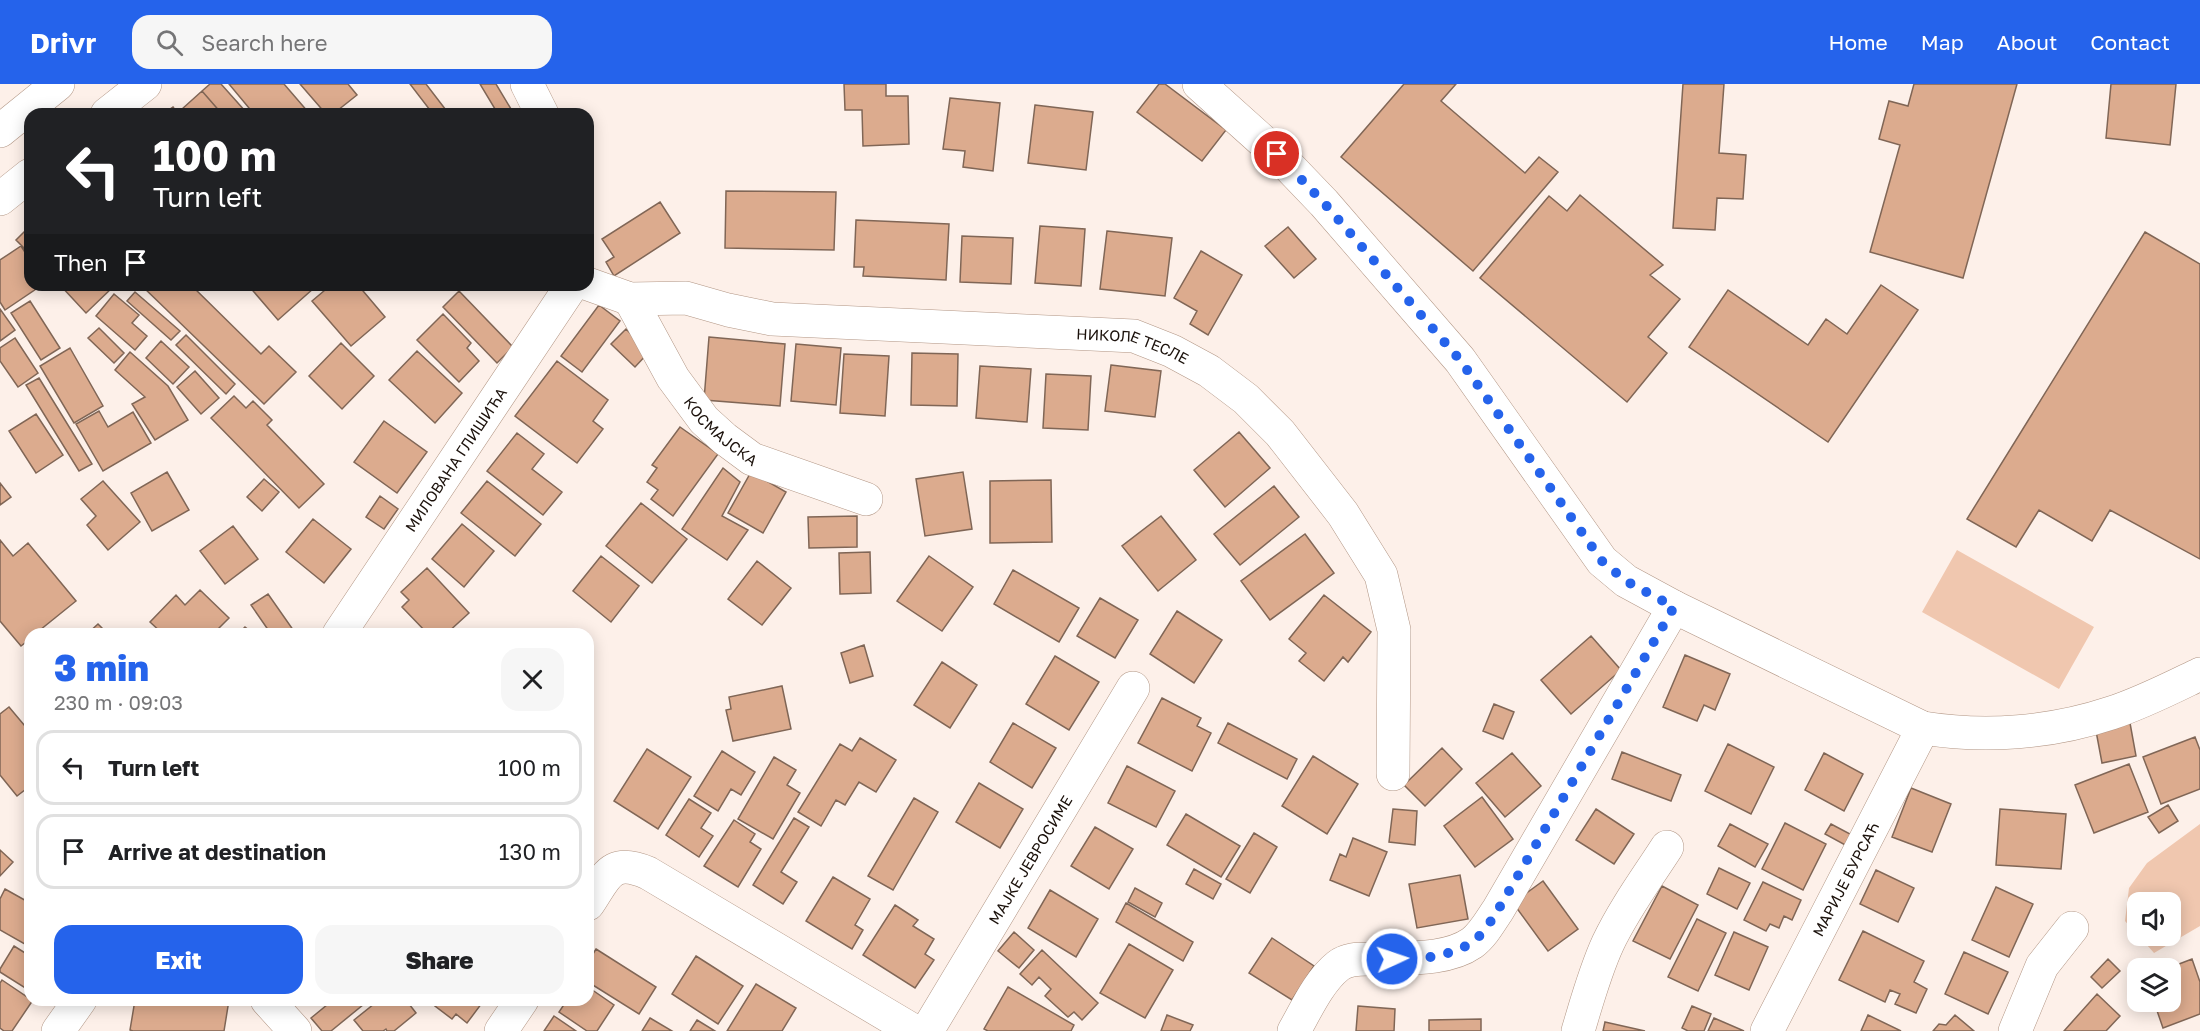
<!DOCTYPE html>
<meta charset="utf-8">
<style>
body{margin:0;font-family:"Golos Text",sans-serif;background:#f6f6f6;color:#202124;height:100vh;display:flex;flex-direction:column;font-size:22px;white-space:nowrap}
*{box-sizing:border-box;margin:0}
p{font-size:20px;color:#757577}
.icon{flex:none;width:33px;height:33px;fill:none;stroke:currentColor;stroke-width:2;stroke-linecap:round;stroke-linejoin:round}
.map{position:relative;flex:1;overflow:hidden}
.side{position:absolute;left:24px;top:544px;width:570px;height:378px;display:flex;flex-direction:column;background:#fff;border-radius:18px;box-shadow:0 3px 15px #0003}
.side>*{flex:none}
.banner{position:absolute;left:24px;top:24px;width:570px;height:183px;border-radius:18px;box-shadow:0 3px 15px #0003;background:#202124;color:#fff;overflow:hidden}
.buttons{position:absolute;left:2127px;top:808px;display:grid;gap:12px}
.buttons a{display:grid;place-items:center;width:54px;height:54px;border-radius:12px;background:#fff;box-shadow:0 3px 15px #0003;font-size:30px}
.pin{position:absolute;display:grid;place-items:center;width:51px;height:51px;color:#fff;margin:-26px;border:3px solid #fff;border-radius:50%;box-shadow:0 2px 6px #0007}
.me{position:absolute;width:66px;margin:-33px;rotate:87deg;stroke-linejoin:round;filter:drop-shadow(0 0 4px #0008)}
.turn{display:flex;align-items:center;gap:21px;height:126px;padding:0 30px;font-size:27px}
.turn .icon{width:78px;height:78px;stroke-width:2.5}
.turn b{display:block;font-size:42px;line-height:51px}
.then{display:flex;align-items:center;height:57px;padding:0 30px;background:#0003;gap:12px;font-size:22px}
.round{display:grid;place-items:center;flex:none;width:63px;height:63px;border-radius:18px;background:#f6f6f6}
.head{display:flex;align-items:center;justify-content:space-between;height:102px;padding:0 30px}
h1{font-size:36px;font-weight:800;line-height:45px;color:#2563eb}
.action{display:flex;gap:12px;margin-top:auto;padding:12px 30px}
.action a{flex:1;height:69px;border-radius:18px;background:#2563eb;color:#fff;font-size:24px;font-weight:800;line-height:69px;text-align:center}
.action a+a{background:#f6f6f6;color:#202124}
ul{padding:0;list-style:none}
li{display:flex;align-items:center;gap:18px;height:75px;margin:0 12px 9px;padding:0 18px;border:3px solid #e0e0e0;border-radius:18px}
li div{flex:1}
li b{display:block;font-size:22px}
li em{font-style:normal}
header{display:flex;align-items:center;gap:36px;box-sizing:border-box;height:84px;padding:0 30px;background:#2563eb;color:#fff}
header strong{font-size:28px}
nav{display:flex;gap:33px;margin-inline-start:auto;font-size:21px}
.search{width:420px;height:54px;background:#f6f6f6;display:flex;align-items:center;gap:15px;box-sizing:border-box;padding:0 21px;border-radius:18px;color:#757577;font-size:22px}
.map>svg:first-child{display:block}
.green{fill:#f0c7af}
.building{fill:#dcab8e;stroke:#806656;stroke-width:1.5}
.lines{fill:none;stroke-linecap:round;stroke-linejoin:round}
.minor-casing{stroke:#b29685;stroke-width:34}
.minor{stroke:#fff;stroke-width:33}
.route{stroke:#2563eb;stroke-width:10;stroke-dasharray:0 18}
.labels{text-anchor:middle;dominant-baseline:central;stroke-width:5;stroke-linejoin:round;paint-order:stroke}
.street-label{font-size:15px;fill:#1b110b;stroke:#fff}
</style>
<header>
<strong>Drivr</strong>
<div class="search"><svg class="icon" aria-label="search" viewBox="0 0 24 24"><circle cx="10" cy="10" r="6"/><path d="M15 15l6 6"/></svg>Search here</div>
<nav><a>Home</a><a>Map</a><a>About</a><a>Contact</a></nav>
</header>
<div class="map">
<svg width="2200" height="947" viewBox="0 0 2200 947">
<rect width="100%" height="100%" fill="#fdf0e9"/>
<!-- green -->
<path class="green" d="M1957 466 2094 543 2059 605 1922 528Z
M2200 740V842L2154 869 2139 852H2170V819H2138L2137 851 2125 837 2129 804 2147 779Z"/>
<!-- building -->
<path class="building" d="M210 0H221L246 28 244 30H222L202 7Z
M229 0H284L309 29 254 30Z
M300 0H348L357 11 333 30H326Z
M410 0H426L449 30H433Z
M480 0H496L514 30H498Z
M844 0H886V12H908L909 60 863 62 862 26H845Z
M1159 0H1165L1226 46 1202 77 1137 28Z
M1404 0H1456L1441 17 1525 89 1539 73 1558 88 1473 187 1341 73Z
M1683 0H1724L1719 69 1746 71 1743 115 1717 114 1715 146 1673 144Z
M1914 0H2017L1963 194 1870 168 1900 61 1879 55 1889 17 1908 22Z
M2111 0H2176L2170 61 2106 54Z
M202 7 222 30H186L182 25Z
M950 14 1000 19 993 87 963 83 965 67 943 65Z
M1035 21 1093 28 1086 86 1028 79Z
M173 23 178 30H163Z
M726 107 836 108 834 166 725 164Z
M1580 111 1663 181 1650 191 1680 215 1648 253 1667 269 1627 318 1480 194 1549 112 1567 127Z
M660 118 680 149 614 192 606 178 614 173 602 155Z
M856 136 949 140 946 196 863 192 864 183H854Z
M30 142V170L16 156Z
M1040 142 1085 145 1081 202 1035 199Z
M1288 143 1316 175 1294 194 1265 162Z
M1107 147 1172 154 1165 212 1100 205Z
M2145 148 2200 180V475L2110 426 2092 457 2039 426 2016 463 1967 435Z
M962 152 1013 154 1011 200 960 198Z
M21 162 30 176V201H42L5 226 0 218V176Z
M1201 167 1242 191 1208 251 1190 240 1197 227 1174 214Z
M60 201H115L86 229Z
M141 201H191L261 270 269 262 296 288 264 320Z
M248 201H311L314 204 278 236Z
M331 201H358L385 233 351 262 312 217Z
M1881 201 1918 226 1828 358 1689 263 1728 206 1808 261 1826 235 1847 250Z
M459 207 513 263 497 279 443 223Z
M135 208 180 247 171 256 127 217Z
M114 210 139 231 132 239 147 252 135 266 96 232Z
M30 217 60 264 41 276 11 229Z
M599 221 620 237 582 288 561 272Z
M0 225 15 246 0 257Z
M443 230 471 259 467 264 479 277 459 298 417 256Z
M99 244 124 269 114 279 88 254Z
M626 245 649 268 635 283 611 260Z
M186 251 235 300 226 310 176 261Z
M709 253 785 260 780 322 704 316Z
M15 254 38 289 18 303 0 277V264Z
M161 257 189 283 173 300 146 274Z
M341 259 374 292 342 325 309 292Z
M796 260 841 264 836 321 791 317Z
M70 264 103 322 74 339 40 282Z
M417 267 462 309 435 339 389 296Z
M130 268 168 302 188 336 155 356 132 320 145 313 115 286Z
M912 269 958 270 957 322 911 321Z
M844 270 889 272 885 332 840 329Z
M557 277 608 316 593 337 603 345 577 379 515 332Z
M1111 281 1161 287 1155 333 1105 327Z
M980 282 1031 285 1027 338 976 334Z
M195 287 219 314 201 330 177 303Z
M1046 290 1091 292 1088 346 1043 344Z
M39 294 92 380 79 387 26 301Z
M234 312 246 324 253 317 272 336 267 341 324 400 299 424 211 334Z
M99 327 108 343 133 328 151 359 103 387 76 340Z
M36 330 63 371 36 389 9 347Z
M384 337 427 368 397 409 354 378Z
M680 343 718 370 673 432 651 415 658 406 647 398 657 384 652 381Z
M1239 348 1270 384 1225 423 1194 386Z
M517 349 544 370 532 385 562 408 543 431 487 387Z
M723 384 740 398 722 432 748 446 727 476 682 445Z
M167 388 189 426 152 447 131 409Z
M751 388 786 408 763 449 728 429Z
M963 388 972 445 925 452 916 395Z
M264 395 279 408 262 427 247 413Z
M1051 396 1052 458 990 459V397Z
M103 397 140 438 108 466 87 441 96 432 81 415Z
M487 397 541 440 515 472 461 429Z
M0 399 11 413 0 421Z
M1274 402 1299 433 1240 481 1214 450Z
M380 412 398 425 384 445 366 433Z
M641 419 687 455 652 499 606 462Z
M857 432V463L809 464 808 433Z
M1161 432 1196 476 1158 507 1122 462Z
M313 435 351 465 324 499 286 468Z
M462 440 494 467 464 503 432 475Z
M233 442 258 475 225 500 200 467Z
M1305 450 1334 489 1270 536 1241 497Z
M0 456 13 472 28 459 76 517 35 550H30V555L21 562 0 537Z
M870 468 871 509 840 510 839 469Z
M601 472 639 502 611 538 573 507Z
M929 472 973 503 942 547 897 517Z
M757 477 791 504 762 541 728 515Z
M427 484 469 529 446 550H428L402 523 409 516 401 508Z
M1013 486 1079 524 1059 558 994 520Z
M200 506 229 534 213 550H163L150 538 176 511 185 521Z
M268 510 296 550H271L251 521Z
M1324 511 1371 548 1348 578 1343 573 1324 597 1299 577 1306 569 1289 555Z
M1100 514 1138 536 1115 574 1077 552Z
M1177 527 1222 556 1194 599 1150 570Z
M98 540 108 550H87Z
M245 543 254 550H238Z
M1591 552 1621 586 1571 630 1541 596Z
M864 561 873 592 850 599 841 569Z
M1685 571 1730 590 1715 626 1704 621 1697 637 1663 623Z
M1055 572 1099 598 1069 646 1026 620Z
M942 578 977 601 950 644 914 621Z
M782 602 791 645 733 657 726 626 731 625 729 613Z
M1162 614 1201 634 1197 642 1211 649 1192 687 1138 659Z
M1494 620 1514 628 1503 655 1483 647Z
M9 623 30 648V702L17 712 0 691V630Z
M1013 639 1056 664 1032 704 990 678Z
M1228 639 1297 675 1287 695 1218 659Z
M2130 639 2136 672 2102 679 2096 647Z
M2195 653 2200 666V705L2161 720 2143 673Z
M860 654 896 676 876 708 859 698 845 721 836 716 821 742 798 728 840 660 852 667Z
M1728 660 1774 683 1751 730 1705 707Z
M1442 664 1462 685 1425 722 1404 701Z
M647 665 691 693 658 745 614 717Z
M722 667 755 688 741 711 731 705 718 727 694 712Z
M1622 668 1681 691 1671 717 1612 695Z
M1512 669 1541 702 1505 733 1476 699Z
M1824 669 1863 690 1844 727 1805 706Z
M1313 672 1358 700 1327 750 1282 722Z
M774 673 796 686 787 701 800 709 773 755 738 735Z
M2129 680 2148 728 2094 749 2075 701Z
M1127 682 1175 707 1156 743 1108 719Z
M979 699 1023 725 1000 764 956 738Z
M1911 704 1951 720 1932 768 1892 753Z
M1482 713 1513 755 1475 783 1444 742Z
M914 714 938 728 893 806 868 792Z
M689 715 711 729 701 744 713 752 699 773 666 751Z
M2168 721 2178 737 2159 749 2148 733Z
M1393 725 1417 727 1415 761 1389 758Z
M1596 725 1634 750 1614 780 1576 756Z
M2000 725 2066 730 2061 785 1996 781Z
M1186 730 1240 762 1221 793 1167 761Z
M794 734 809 743 781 788 797 798 783 820 753 801Z
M734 736 755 750 750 758 761 765 738 803 704 782Z
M1785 739 1826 760 1803 806 1762 785Z
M1730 740 1768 760 1755 783 1718 762Z
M1831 740 1852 751 1847 762 1825 750Z
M1095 743 1133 765 1109 805 1071 782Z
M1254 749 1277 763 1250 809 1226 795Z
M1353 754 1387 768 1369 812 1330 796 1340 770 1346 773Z
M0 766 13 778 0 792Z
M1719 784 1750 799 1737 825 1707 810Z
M1194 785 1221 800 1213 815 1186 800Z
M1876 786 1914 804 1898 838 1860 820Z
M1460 791 1468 835 1417 844 1409 800Z
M833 793 870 815 855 841 863 846 852 865 806 837Z
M1543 797 1578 845 1548 867 1513 819Z
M1763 798 1801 816 1792 836 1784 832 1779 844 1770 840 1766 847 1744 836Z
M1662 802 1698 821 1670 875 1633 857Z
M1996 803 2033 820 2009 873 1972 856Z
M1135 804 1162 819 1155 833 1128 818Z
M5 805 30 819V863L0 846V815Z
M1050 806 1098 835 1076 873 1028 844Z
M1126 819 1193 858 1183 877 1116 838Z
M895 821 918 836 913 842 934 855 925 870 934 876 915 904 863 871Z
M1697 835 1726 849 1698 907 1668 893Z
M1863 847 1924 877 1914 898 1927 905 1916 929 1895 920 1900 910 1890 906 1885 918 1839 896Z
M1014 848 1034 866 1019 884 998 867Z
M1734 848 1768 863 1749 906 1715 891Z
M1272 854 1314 882 1292 916 1249 889Z
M1129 860 1173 886 1145 934 1100 909Z
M14 862 30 872V907L0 888V885Z
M596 865 656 903 639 930 588 898V878Z
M1042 866 1098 919 1082 936 1074 928 1068 933 1045 912 1051 905 1039 893 1032 901 1020 890Z
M1964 868 2008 888 1988 930 1945 910Z
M696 872 743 902 718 940 672 910Z
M2108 875 2120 887 2102 904 2091 893Z
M2192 875 2200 898V930L2163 944 2154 918H2170V885H2166Z
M2 896 30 915V916H33L12 947H4L0 944V899Z
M756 900 796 924 782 947H727Z
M588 903 614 921 597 947H587L559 928 567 916H588Z
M1008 903 1074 941 1071 947H988L984 945Z
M2097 910 2120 932 2106 947H2064Z
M135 916H229L224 947H133L130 946Z
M333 916H369L331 947H322L311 934Z
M379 916H406L416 929 394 947H387L386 945 383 947H363L354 936Z
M439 916H478L482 919 467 939 456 930 452 935 435 922Z
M1358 922 1395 925 1394 947H1356Z
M1692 922 1711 930 1704 947H1688L1682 944Z
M1167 931 1193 941 1190 947H1161Z
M1868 931 1901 947H1861Z
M1955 931 1974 947H1933L1939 940 1946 941Z
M554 932 576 947H544Z
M650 934 672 947H642Z
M1714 934 1744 947H1708Z
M1481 935V947H1429V936Z
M697 936 715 947H690Z
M1605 938 1645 947H1603Z"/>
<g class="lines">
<!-- minor casing -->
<g class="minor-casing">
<g id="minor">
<path d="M527 0 542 30"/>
<path d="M1199 0 1277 70 1324 119 1460 276 1602 477 1626 497 1674 523 1923 644C1985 654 2051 649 2111 629 2142 619 2171 604 2200 590"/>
<path d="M107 30 145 0"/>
<path d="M0 47 58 0"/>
<path d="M0 115 30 91"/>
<path id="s1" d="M588 200 630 215 686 214 728 226 772 235 1134 252 1172 267 1209 287 1246 315 1280 349 1343 430 1381 491 1394 546 1393 690"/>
<path id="s2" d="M630 215 673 294 704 336 725 355 752 375 866 415"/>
<path id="s3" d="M339 550 572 201"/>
<path d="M588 820C607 792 610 773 648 789L914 947"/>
<path d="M267 916 295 947"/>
<path d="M58 947 80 916"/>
<path d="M501 947 522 916"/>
<path id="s4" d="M927 947 1133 604"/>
<path d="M1294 947C1306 926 1319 897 1338 882 1347 875 1358 875 1369 875 1400 873 1445 878 1472 859 1483 851 1491 836 1498 826L1674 523"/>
<path d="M1578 947C1587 917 1595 887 1608 859 1624 825 1647 794 1667 763"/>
<path id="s5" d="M1767 947 1923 644"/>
<path d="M2015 947 2042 882 2072 844"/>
</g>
</g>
<!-- minor -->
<use href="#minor" class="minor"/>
</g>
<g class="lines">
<!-- route -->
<path class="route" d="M1277 70 1324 119 1460 276 1602 477 1626 497 1674 523 1498 826C1491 837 1482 852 1471 859 1449 873 1417 876 1392 875"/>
</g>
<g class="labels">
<!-- street labels -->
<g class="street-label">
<text stroke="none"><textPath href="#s1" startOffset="552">НИКОЛЕ ТЕСЛЕ</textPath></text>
<text stroke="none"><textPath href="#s2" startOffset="162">КОСМАЈСКА</textPath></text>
<text stroke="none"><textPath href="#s3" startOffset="210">МИЛОВАНА ГЛИШИЋА</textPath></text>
<text stroke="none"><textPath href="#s4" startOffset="200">МАЈКЕ ЈЕВРОСИМЕ</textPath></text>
<text stroke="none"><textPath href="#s5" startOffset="171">МАРИЈЕ БУРСАЋ</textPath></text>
</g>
</g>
</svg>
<div class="buttons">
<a><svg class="icon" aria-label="sound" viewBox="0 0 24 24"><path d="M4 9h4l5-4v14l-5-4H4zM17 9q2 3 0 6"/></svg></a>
<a><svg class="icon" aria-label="layers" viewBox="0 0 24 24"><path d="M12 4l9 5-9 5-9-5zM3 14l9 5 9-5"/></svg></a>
</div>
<div class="pin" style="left:1277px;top:70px;background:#d93025"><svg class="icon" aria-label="arrive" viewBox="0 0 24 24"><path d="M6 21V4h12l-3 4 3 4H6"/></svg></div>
<svg class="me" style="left:1392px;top:875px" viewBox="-20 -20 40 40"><circle r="17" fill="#2563eb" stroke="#fff" stroke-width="3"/><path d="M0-11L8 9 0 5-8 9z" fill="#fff"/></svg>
<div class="banner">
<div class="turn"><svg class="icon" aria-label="left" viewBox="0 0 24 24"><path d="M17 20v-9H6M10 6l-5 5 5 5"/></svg><div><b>100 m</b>Turn left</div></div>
<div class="then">Then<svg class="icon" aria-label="arrive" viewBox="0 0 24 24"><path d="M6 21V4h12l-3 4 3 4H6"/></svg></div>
</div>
<section class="side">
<div class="head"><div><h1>3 min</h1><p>230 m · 09:03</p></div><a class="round"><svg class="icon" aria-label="close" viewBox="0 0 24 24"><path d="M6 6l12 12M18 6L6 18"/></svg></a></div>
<ul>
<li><svg class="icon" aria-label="left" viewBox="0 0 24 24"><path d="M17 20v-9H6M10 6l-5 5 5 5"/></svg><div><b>Turn left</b></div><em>100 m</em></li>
<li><svg class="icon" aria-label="arrive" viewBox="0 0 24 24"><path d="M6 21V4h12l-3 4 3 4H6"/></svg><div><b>Arrive at destination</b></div><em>130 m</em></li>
</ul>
<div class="action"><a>Exit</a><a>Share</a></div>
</section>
</div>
